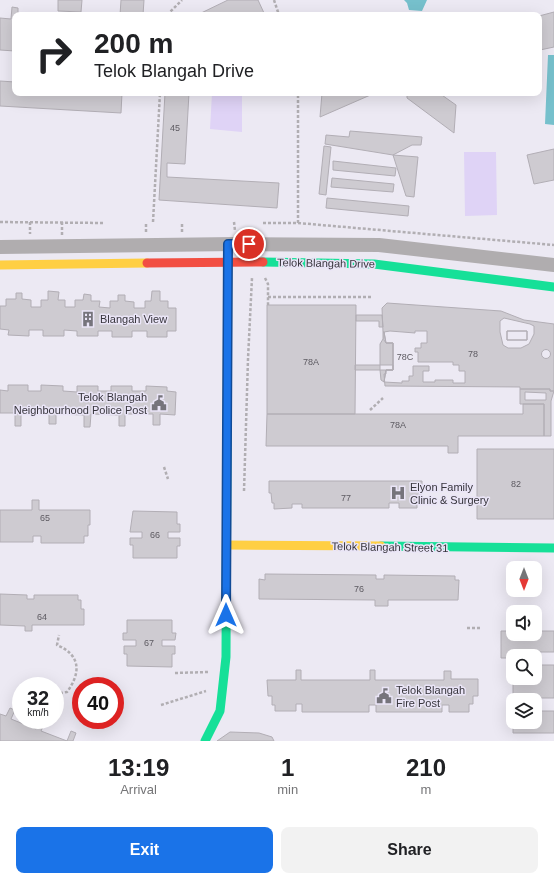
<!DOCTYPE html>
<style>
body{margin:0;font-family:Arial,sans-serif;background:#f2f2f2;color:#202124;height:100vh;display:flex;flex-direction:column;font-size:15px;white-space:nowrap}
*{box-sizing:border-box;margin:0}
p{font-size:13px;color:#757577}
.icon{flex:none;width:22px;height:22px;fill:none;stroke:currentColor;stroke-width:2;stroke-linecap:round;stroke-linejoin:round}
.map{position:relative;height:741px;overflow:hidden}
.drawer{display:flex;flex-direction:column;background:#fff;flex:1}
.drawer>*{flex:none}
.top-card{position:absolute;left:12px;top:12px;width:530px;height:84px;border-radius:8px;box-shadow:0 4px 16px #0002;background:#fff;color:#202124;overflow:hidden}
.needle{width:26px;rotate:180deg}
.fabs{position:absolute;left:506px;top:561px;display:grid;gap:8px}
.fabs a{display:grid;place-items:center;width:36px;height:36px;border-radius:8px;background:#fff;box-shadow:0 4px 16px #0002;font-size:20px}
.speed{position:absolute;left:12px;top:677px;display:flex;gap:8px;font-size:20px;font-weight:700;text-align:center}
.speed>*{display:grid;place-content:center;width:52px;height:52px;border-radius:50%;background:#fff;box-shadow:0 4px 16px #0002;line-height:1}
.speed small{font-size:10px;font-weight:400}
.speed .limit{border:6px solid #d22;background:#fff;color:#111}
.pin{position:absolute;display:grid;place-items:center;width:34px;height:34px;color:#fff;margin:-17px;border:2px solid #fff;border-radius:50%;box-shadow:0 1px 4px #0007}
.me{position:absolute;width:44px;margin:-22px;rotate:0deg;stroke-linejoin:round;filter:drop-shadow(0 0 3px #0008)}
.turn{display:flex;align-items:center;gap:14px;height:84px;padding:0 16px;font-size:18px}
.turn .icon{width:52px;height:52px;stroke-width:2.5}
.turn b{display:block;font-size:28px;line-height:34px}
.eta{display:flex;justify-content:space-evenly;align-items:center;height:68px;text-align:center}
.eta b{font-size:24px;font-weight:700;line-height:28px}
.action{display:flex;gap:8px;margin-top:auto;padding:8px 16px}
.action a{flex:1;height:46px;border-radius:8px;background:#1a73e8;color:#fff;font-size:16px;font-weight:700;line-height:46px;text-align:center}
.action a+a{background:#f2f2f2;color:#202124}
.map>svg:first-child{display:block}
.green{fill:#dfd3f6}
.water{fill:#76c0cc}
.building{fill:#cecbd1;stroke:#b2aeb5;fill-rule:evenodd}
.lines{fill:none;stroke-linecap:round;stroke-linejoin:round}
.path{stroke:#b1aeb2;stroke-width:2.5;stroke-dasharray:3 2;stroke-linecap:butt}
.street{stroke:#b0adaf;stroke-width:14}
.fast{stroke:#16e098;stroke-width:9}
.slow{stroke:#ffcf43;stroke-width:9}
.jam{stroke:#f24e42;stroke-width:9}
.route-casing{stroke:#114b97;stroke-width:10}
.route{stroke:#1a73e8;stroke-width:7}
.labels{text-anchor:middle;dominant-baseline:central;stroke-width:3;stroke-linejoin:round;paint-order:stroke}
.number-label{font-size:9px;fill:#5d5a61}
.street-label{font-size:11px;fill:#37353c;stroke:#eae5f7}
.poi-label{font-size:11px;fill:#37353c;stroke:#eae5f7;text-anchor:start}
</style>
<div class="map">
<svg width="554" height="741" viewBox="0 0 554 741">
<rect width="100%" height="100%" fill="#ece9f3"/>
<!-- green -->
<path class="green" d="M212 93H242V132L210 129Z
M464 152H496L497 215 465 216Z"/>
<!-- water -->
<path class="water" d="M404 0H427L422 11 409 10 407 3Z
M548 55H554V125L545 124Z"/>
<!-- building -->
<path class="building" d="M58 0H82L81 12 58 11Z
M121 0H144L143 15H120Z
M228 0H258L264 13 261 15H197Z
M12 7 18 8V15H15V51L0 50V18L11 19Z
M554 12V47L540 50 539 16Z
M0 81 15 82V93H122L121 113 0 106Z
M165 93H189L185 164 167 163V177L279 183 277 208 159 200Z
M322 93H375L320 117Z
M407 93H439L456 105 454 133 407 98Z
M350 131 422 137 421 145H412L393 155 325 144 326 135 349 137Z
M324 146 331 147 326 195 319 194Z
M554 149V180L534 184 527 155Z
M393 155 418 157 414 197 406 196Z
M333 161 396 168 395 176 333 170Z
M332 178 394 184 393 192 331 187Z
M327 198 409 206 408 216 326 208Z
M48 291 59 292 58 300H65V307H75V300H83L84 294 91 295V301H100L99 307 110 308V301H118V295H125V301L134 302V308H145V301H151L152 291H160V301H168V308H176V331H167V337H147V331H132V337H112V331H98V336H77V331L64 330V336H43V330H29V336L8 335 9 330 0 329V306H6V299H16V293H22V299L31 300V307H41V300H48Z
M387 303 501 311 524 320 554 324V391H550V389H520V387L385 386 384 374H386V370H393V343H386L384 332H383L382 308ZM507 331H527V340H507Z
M267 305H356L355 414H267Z
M356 315H382L383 327H379V321H356Z
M504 318 530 324 534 326V334L529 344 521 348H508L503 345 500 332V321ZM507 331H527V340H507Z
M390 331 415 333V331H427V343H421V348H415V352H418V362H453V365H459V371H465V383H453V380H435V382H423V371H429V366H413V376H409V381H402V383L384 382 386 370H393V343H386L384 340V332Z
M383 332H384L386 343H393V370H386L384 382 381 380 380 370V344L383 339Z
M541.5 354a4.5 4.5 0 1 1 9 0a4.5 4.5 0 1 1-9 0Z
M355 365H393V370H355Z
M8 385H28V391H41V385L63 386V391L77 392V386H98V391H111V386H132V391H146V386L167 387V391L176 392 175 415 160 414V425H153V414H125V426H119V415L91 414 90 427H84V415L56 414V424H49V414L21 413V426H15V413H0V390L8 391Z
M520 389H550V391H554L551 401V436H544V404H520ZM525 392 546 393V400H525Z
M523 404H544V436H458V453H448V446H266L267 414H523Z
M477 449H554V519H477Z
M269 481H422V494H420V503H417V508H399V503H389V508H302V504H292V508L274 509V503H272L271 493H269Z
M32 500H39V510H90V525H88V536H84V543H41V536H33V542H0V510H32Z
M133 511 177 512V524H180V532H168V538H180V546H177V558H133V545H130V538H142V532H130Z
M265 574 376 575V579H384V575L455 576V580H459L458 600H388V606H375V600L259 599V579L265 580Z
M0 594 27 595V599H34V595H78V600H81V609H84V625H32V631H25V626L0 625Z
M127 620H172V633H176L175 640H162V646H175V654H172V667L127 666V654H124V646H136V640H123V633H127Z
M501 631H513V634H535V631H554V652H529V656H517V652H513V658H501Z
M513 665V678H535V665H554V698H529V700L513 698Z
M296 670H301V680H370V670H375V680H444V671H451V679H478V696H473V704H469V712H449V705H442V712H376V705H369V712H302V704H296V711H275V705H272V696H268L267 680H296Z
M10 708 15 710 11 719 36 729 40 720H46L41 731 67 741H0V714L6 716Z
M513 711V722H535V711H554V733H513Z
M71 731 76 733 73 741H67Z
M230 732 259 733 272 737 274 741H217Z"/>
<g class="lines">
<!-- path -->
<path class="path" d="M274 0 279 15
M167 15 182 0
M0 222 103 223
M30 222V234
M62 222V235
M153 222 160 93
M234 222 235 231
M263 223H298L554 245
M298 223V93
M146 232V222
M182 232V222
M265 278 268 284V305
M268 297H373
M370 410 383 398
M164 467 168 479
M244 491 248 359 252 278
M467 628H481
M175 673 209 672
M55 694 67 692C81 673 81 655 57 645L59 635
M161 705 206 691
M14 709 21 692"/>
<!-- street -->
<path class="street" d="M0 247 235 244 379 245 554 265"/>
<!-- fast -->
<path class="fast" d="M263 262 374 264 554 287
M381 546 554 548
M205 741 220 711 226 657 227 428"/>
<!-- slow -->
<path class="slow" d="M0 265 147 263
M227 428 228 244
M227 545 381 546"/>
<!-- jam -->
<path class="jam" d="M147 263 263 262"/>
</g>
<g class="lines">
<!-- route casing -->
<g class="route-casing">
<path id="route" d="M226 615 228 244H249"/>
</g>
<!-- route -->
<use href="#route" class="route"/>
</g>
<!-- icons -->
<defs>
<g id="building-bare" transform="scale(1.2)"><path d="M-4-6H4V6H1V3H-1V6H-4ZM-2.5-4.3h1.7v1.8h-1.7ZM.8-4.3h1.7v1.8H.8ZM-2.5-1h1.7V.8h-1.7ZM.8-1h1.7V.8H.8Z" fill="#76747c" stroke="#eae5f7" stroke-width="2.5" paint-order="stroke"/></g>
<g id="civic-bare" transform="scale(1.2)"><path d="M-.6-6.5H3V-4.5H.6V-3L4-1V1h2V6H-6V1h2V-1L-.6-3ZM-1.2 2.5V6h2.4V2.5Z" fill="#76747c" stroke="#eae5f7" stroke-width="2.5" paint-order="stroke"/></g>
<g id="hospital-bare" transform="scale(1.2)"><path d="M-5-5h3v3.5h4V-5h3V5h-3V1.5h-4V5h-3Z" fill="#76747c" stroke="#eae5f7" stroke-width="2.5" paint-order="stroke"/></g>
</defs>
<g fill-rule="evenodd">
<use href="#building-bare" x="88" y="319"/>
<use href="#civic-bare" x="159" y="403"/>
<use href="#hospital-bare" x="398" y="493"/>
<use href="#civic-bare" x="384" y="696"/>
</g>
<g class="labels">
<!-- number labels -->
<g class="number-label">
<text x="175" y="128">45</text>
<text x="473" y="354">78</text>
<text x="405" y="357">78C</text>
<text x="311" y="362">78A</text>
<text x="398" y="425">78A</text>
<text x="516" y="484">82</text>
<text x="346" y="498">77</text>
<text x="45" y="518">65</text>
<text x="155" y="535">66</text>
<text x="359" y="589">76</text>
<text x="42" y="617">64</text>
<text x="149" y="643">67</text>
</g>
<!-- street labels -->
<g class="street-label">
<text transform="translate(326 263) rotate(1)">Telok Blangah Drive</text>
<text transform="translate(390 547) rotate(1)">Telok Blangah Street 31</text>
</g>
<!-- poi labels -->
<g class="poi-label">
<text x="100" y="319">Blangah View</text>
<text x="147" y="397" text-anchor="end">Telok Blangah<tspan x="147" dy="13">Neighbourhood Police Post</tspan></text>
<text x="410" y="487">Elyon Family<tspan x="410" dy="13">Clinic &amp; Surgery</tspan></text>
<text x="396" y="690">Telok Blangah<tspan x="396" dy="13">Fire Post</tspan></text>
</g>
</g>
</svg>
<div class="fabs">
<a><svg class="needle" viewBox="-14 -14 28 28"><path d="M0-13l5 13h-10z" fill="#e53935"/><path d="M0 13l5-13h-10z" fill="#757577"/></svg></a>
<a><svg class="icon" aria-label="sound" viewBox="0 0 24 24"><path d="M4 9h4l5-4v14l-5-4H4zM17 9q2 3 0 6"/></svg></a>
<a><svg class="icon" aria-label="search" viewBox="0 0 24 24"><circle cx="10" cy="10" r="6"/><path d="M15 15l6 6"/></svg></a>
<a><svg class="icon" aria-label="layers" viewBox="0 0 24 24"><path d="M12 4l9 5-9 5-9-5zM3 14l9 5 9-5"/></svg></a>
</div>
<div class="speed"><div>32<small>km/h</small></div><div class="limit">40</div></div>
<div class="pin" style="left:249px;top:244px;background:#d93025"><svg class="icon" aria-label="arrive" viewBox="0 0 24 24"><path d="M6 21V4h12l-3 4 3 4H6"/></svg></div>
<svg class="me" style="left:226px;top:615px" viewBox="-20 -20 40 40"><path d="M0-17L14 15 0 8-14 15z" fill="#1a73e8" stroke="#fff" stroke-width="4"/></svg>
<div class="top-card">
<div class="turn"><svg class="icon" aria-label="right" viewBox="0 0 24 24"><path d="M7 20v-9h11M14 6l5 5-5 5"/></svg><div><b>200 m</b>Telok Blangah Drive</div></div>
</div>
</div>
<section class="drawer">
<div class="eta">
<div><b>13:19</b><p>Arrival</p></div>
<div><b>1</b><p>min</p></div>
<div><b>210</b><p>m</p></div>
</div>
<div class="action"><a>Exit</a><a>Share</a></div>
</section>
